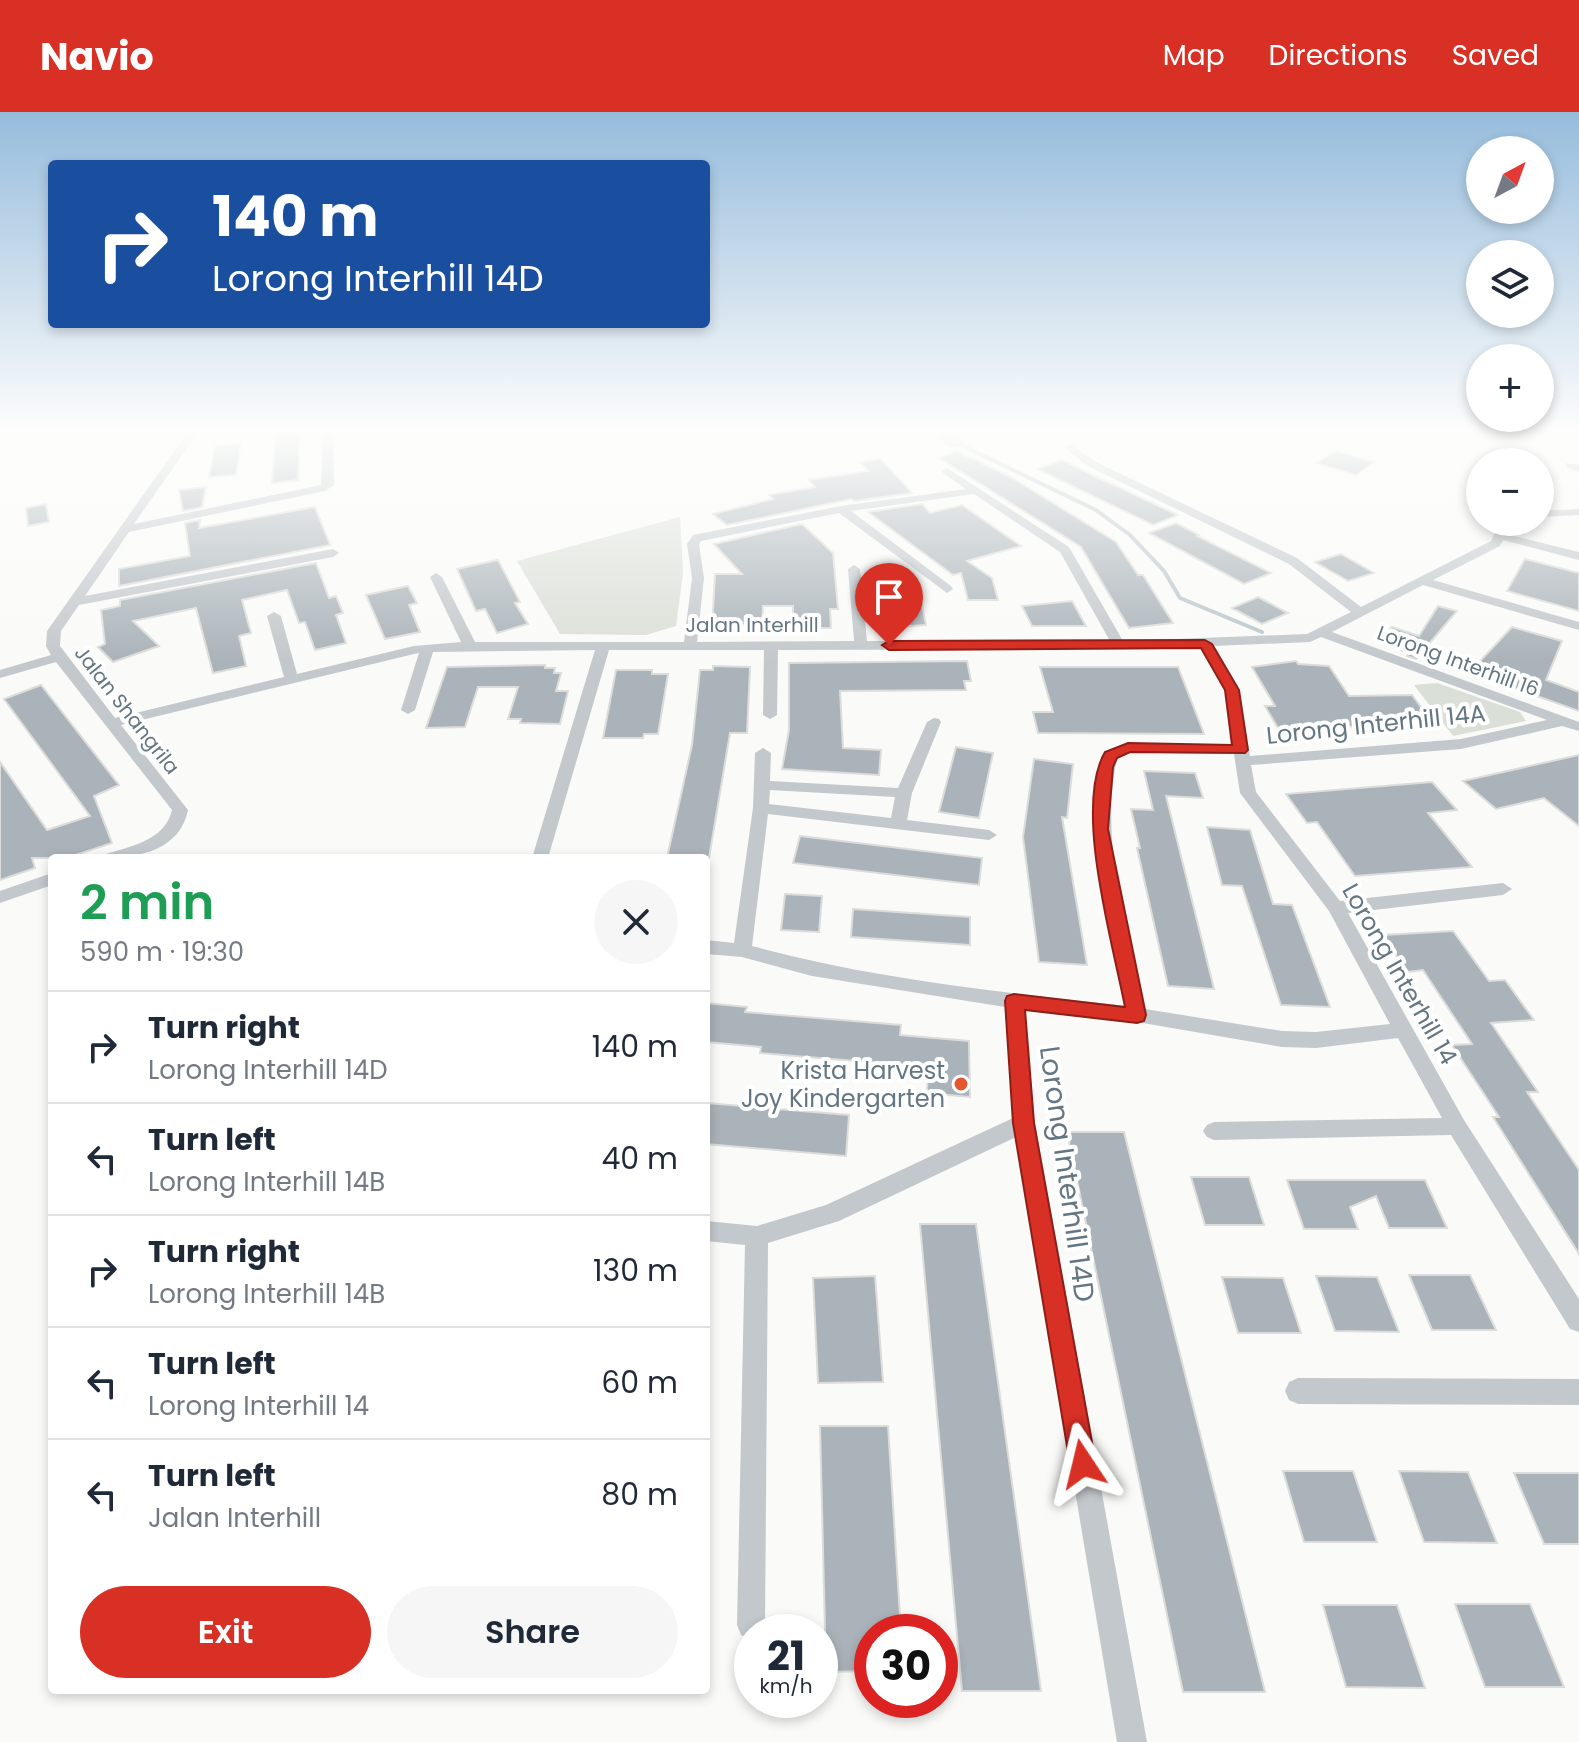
<!DOCTYPE html>
<meta charset="utf-8">
<style>
body{margin:0;font-family:Poppins,sans-serif;background:#f6f6f7;color:#1f2937;height:100vh;display:flex;flex-direction:column;font-size:30px;white-space:nowrap}
*{box-sizing:border-box;margin:0}
p{font-size:26px;color:#747a83}
.icon{flex:none;width:44px;height:44px;fill:none;stroke:currentColor;stroke-width:2;stroke-linecap:round;stroke-linejoin:round}
.map{position:relative;flex:1;overflow:hidden}
.side{position:absolute;left:48px;top:742px;width:662px;height:840px;display:flex;flex-direction:column;background:#fff;border-radius:8px;box-shadow:0 4px 12px #0003}
.side>*{flex:none}
.top-card{position:absolute;left:48px;top:48px;width:662px;height:168px;border-radius:8px;box-shadow:0 4px 12px #0003;background:#1a4fa0;color:#fff;overflow:hidden}
.needle{width:52px;rotate:41deg}
.fabs{position:absolute;left:1466px;top:24px;display:grid;gap:16px}
.fabs a{display:grid;place-items:center;width:88px;height:88px;border-radius:50%;background:#fff;box-shadow:0 4px 12px #0003;font-size:40px}
.speed{position:absolute;left:734px;top:1502px;display:flex;gap:16px;font-size:40px;font-weight:700;text-align:center}
.speed>*{display:grid;place-content:center;width:104px;height:104px;border-radius:50%;background:#fff;box-shadow:0 4px 12px #0003;line-height:1}
.speed small{font-size:20px;font-weight:400}
.speed .limit{border:12px solid #d22;background:#fff;color:#111}
.pin{position:absolute;display:grid;place-items:center;width:68px;height:68px;color:#fff;margin:-82px -34px;border-radius:50% 50% 50% 0;rotate:-45deg;box-shadow:0 0 8px #0007}
.pin .icon{rotate:45deg}
.me{position:absolute;width:88px;margin:-44px;rotate:350deg;stroke-linejoin:round;filter:drop-shadow(0 0 6px #0008)}
.turn{display:flex;align-items:center;gap:28px;height:168px;padding:0 32px;font-size:36px}
.turn .icon{width:104px;height:104px;stroke-width:2.5}
.turn b{display:block;font-size:56px;line-height:68px}
.round{display:grid;place-items:center;flex:none;width:84px;height:84px;border-radius:42px;background:#f6f6f7}
.summary{display:flex;align-items:center;justify-content:space-between;height:136px;padding:0 32px}
h1{font-size:48px;font-weight:600;line-height:60px;color:#1e9e55}
.action{display:flex;gap:16px;margin-top:auto;padding:16px 32px}
.action a{flex:1;height:92px;border-radius:48px;background:#d93025;color:#fff;font-size:32px;font-weight:600;line-height:92px;text-align:center}
.action a+a{background:#f6f6f7;color:#1f2937}
ul{padding:0;list-style:none}
li{display:flex;align-items:center;gap:24px;height:112px;padding:0 32px;border-top:2px solid #e0e1e3}
li div{flex:1}
li b{display:block;font-size:30px}
li em{font-style:normal}
header{display:flex;align-items:center;gap:48px;box-sizing:border-box;height:112px;padding:0 40px;background:#d93025;color:#fff}
header strong{font-size:38px}
nav{display:flex;gap:44px;margin-inline-start:auto;font-size:28px}
.map>svg:first-child{display:block}
.green{fill:#dadfd7}
.lines{fill:none;stroke-linecap:round;stroke-linejoin:round}
.stream{stroke:#bbc7cb;stroke-width:4}
.river{fill:#bbc7cb;fill-rule:evenodd}
.building{fill:#aab3b9;stroke:#dcdcda;stroke-width:2}
.street{fill:#c3c8cc;fill-rule:evenodd}
.route{fill:#d93025;stroke:#8d1f18;stroke-width:2}
.poi-dot{fill:#e4572e;stroke:#fff;stroke-width:3}
.labels{text-anchor:middle;dominant-baseline:central;stroke-width:8;stroke-linejoin:round;paint-order:stroke}
.far-street-label{font-size:20px;fill:#657683;stroke:#fff}
.street-label{font-size:24px;fill:#657683;stroke:#fff}
.poi-label{font-size:24px;fill:#657683;stroke:#fff;text-anchor:end}
.near-street-label{font-size:28px;fill:#657683;stroke:#fff}
</style>
<header>
<strong>Navio</strong>
<nav><a>Map</a><a>Directions</a><a>Saved</a></nav>
</header>
<div class="map">
<svg width="1579" height="1630" viewBox="0 0 1579 1630">
<rect width="100%" height="100%" fill="#fafaf8"/>
<!-- green -->
<path class="green" d="M680 405 683 461 676 514 646 523 560 522 517 449Z
M1437 571 1520 600 1526 609 1453 624 1414 573Z"/>
<g class="lines">
<!-- stream -->
<path class="stream" d="M955 330 1096 398 1130 423 1164 459 1180 486 1262 520"/>
<!-- river -->
<path class="river" d="M932 321H956L965 330 955 336 948 334Z"/>
</g>
<!-- building -->
<path class="building" d="M276 321H300L298 368 272 371Z
M241 331 236 363 209 365 215 334Z
M957 339 1011 365 1116 430 1138 463H1143L1173 511 1129 516 1081 435 939 346Z
M1336 339 1374 350 1356 363 1316 351Z
M881 347 912 381 854 389 851 387 727 413 713 402 773 387 769 383 815 375 809 368 868 359 860 350Z
M1062 348 1097 365 1178 403 1153 413 1037 357Z
M206 375 202 395 183 399 179 378Z
M46 392 49 410 28 414 26 396Z
M922 392 930 401 962 393 1021 434 967 449 992 466 998 488H968L961 461 953 463 868 400Z
M315 395 330 433 119 474V457L190 444 185 411 200 408 199 416Z
M1176 411 1199 423 1197 424 1271 461 1244 472 1149 421Z
M802 412 833 441 838 497H830L831 516H793V494H763L762 512 712 515 715 462H742L714 432Z
M1341 442 1374 461 1348 469 1315 450Z
M1525 447 1579 461V499L1507 479Z
M498 448 520 490 515 491 528 512 497 521 485 497 476 499 457 457Z
M316 451 329 486 336 484 343 501 336 503 346 531 315 538 305 510 299 511 287 478 242 488 251 521 239 524 246 554 213 561 196 496 133 509 159 534 113 550 98 535 105 532 101 498 120 494V488Z
M408 474 417 491 409 493 420 520 385 527 366 483Z
M1258 485 1288 501 1262 512 1232 496Z
M1072 489 1086 514H1032L1022 494Z
M873 490 922 493 926 513 876 516Z
M1438 494 1457 499 1416 547 1407 544 1409 541 1379 530 1392 515 1419 524Z
M1512 515 1562 529 1546 568 1579 580V599L1470 560Z
M967 549 971 569H964L966 578 840 579 843 636 881 638 879 663 782 657 789 618V551Z
M1296 549 1298 552 1329 554 1349 584 1412 583 1434 613 1278 616 1265 594H1275L1252 555Z
M545 553V556H555L554 561H561L556 579H568L560 612 520 611 521 607H508L518 575H478L465 615 426 616 447 555Z
M713 554 750 555 747 621H730L709 746H667L692 633 700 558H713Z
M1040 555H1178L1204 622 1038 621 1033 600H1053Z
M616 558H652V562H668L658 622H644L643 626H603Z
M41 573 119 673 94 684 112 731 67 746H32L35 756 0 768V650L47 718 90 704 4 587Z
M956 635 993 641 979 706 939 700Z
M1579 643V714L1544 686 1496 697 1463 669Z
M1034 647 1073 652 1067 706 1062 705 1087 853 1039 850 1023 725Z
M1144 659 1195 661 1203 686 1166 684 1214 877 1168 874 1137 736H1140L1131 697 1153 698Z
M1432 670 1457 698 1428 701 1472 755 1355 764 1317 710 1307 711 1286 682Z
M1207 715 1250 718 1273 792 1292 793 1330 895 1281 893 1242 774 1222 773Z
M800 724 982 746 979 773 793 751Z
M785 782 822 784 819 820 781 818Z
M853 797 970 805V833L851 825Z
M1453 819 1489 869 1505 868 1534 908 1491 911 1538 980H1527L1579 1058V1142L1493 1005H1499L1452 933 1472 932 1423 858 1407 860 1383 823Z
M706 891 747 895 745 900 901 913 900 923 969 929 970 985 927 981 928 955 760 941 761 935 706 930Z
M706 991 849 1003 846 1044 706 1032Z
M1067 1020H1124L1265 1580H1183Z
M1191 1065H1249L1264 1113H1205Z
M1287 1068H1425L1447 1116H1389L1376 1084 1350 1095 1358 1117H1304Z
M920 1112H976L1041 1579H962Z
M1409 1163H1470L1496 1218H1432Z
M875 1164 883 1270 818 1271 813 1166Z
M1316 1164 1377 1165 1399 1220 1335 1219Z
M1222 1165 1283 1166 1301 1221H1238Z
M820 1314H888L901 1520H872V1559L826 1560Z
M1283 1359H1353L1377 1430H1304Z
M1399 1359 1468 1360 1497 1431 1424 1430Z
M1514 1361H1579V1432H1544Z
M1455 1492H1530L1564 1575H1485Z
M1323 1493H1397L1425 1576 1346 1575Z"/>
<g class="lines">
<!-- street -->
<path class="street" d="M187 321H197L134 412 321 373 323 321H333L334 373 325 379 129 420 85 484 333 437 339 441 333 445 79 493 61 519 60 534 115 606 284 565 267 504 274 500 281 504 297 562 414 534 461 530 430 465 436 461 442 465 475 530H684L692 466 687 432 693 423 841 394 966 377 943 361 942 359 947 356 1069 435 1123 529 1307 522 1351 500 1289 452 1088 354 1066 337 1065 335 1070 332 1096 350 1297 446 1361 495 1491 429 1500 410H1512L1506 422 1579 440V448L1503 428 1500 434 1433 468 1579 510V518L1423 473 1332 520 1579 610V619L1562 614 1461 637 1251 653 1256 680 1340 789 1503 771 1512 777 1503 783 1348 801 1464 1008 1579 1187V1220L1570 1217 1451 1023 1214 1028 1207 1025 1203 1019 1207 1013 1214 1010 1442 1006 1398 926 1316 936 1282 935 1137 910 1024 897 1035 1011 1147 1630H1117L1016 1025 839 1109 768 1131 765 1513 763 1520H752L751 1527 741 1523 737 1513 745 1133 706 1129V1109L757 1114 826 1093 1013 1006 1005 895 812 864 742 845 706 842V828L734 831 753 696 755 641 763 636 771 641 770 669 898 676 927 610 934 606 939 607 941 610 912 681 907 708 989 718 997 723 989 728 768 702 752 834C873 867 1001 880 1126 894 1108 812 1083 727 1102 643L1128 631 1233 633 1225 578 1199 534 1119 537 778 538 777 603 770 607 763 603 764 538H609L548 746H532L595 538 433 540 415 598 408 602 401 598 419 541 414 542 121 613 188 698C180 738 139 746 104 746L106 742C132 734 165 728 172 698L56 550 0 566V558L51 543 46 534 47 519ZM974 382 1060 440 1110 529H867L860 457 854 453 848 457 854 529 697 530 704 466 699 432 701 429 839 401 947 481 953 477 951 474 851 399ZM1321 525 1547 608 1461 627 1250 644 1239 578 1213 534 1310 530ZM1130 641 1234 642 1240 681 1329 799 1390 912 1316 920 1282 919 1145 897C1127 815 1099 730 1117 646ZM770 678 895 685 891 706 769 692Z
M1566 351 1579 353V360L1566 355Z
M1579 397V403L1540 405V399Z
M52 761V773L0 791V779Z
M1298 1266 1579 1267V1293L1298 1292 1289 1288 1285 1279 1289 1270Z"/>
</g>
<!-- sky -->
<linearGradient id="sky" x2="0" y2="1"><stop stop-color="#96bcdc"/><stop offset="0.58" stop-color="#fdfdfc"/><stop offset="1" stop-color="#fdfdfc" stop-opacity="0"/></linearGradient>
<rect width="1579" height="549" fill="url(#sky)"/>
<!-- route -->
<path class="route" d="M1205 528 1212 532 1239 578 1248 638 1245 641 1130 640 1117 646 1113 655 1108 717 1146 903 1144 909 1137 911 1025 898 1034 1011 1096 1352 1092 1361 1083 1365 1074 1361 1070 1352 1013 1011 1005 889 1007 884 1014 882 1125 895C1113 832 1073 695 1105 640L1128 631 1232 633 1225 578 1201 536 889 538 882 533 889 529Z"/>
<!-- markers -->
<circle class="poi-dot" cx="961" cy="972" r="8"/>
<g class="labels">
<!-- far-street labels -->
<g class="far-street-label">
<text x="752" y="513">Jalan Interhill</text>
<text transform="translate(1458 549) rotate(20)">Lorong Interhill 16</text>
<text transform="translate(127 598) rotate(52)">Jalan Shangrila</text>
</g>
<!-- street labels -->
<g class="street-label">
<text transform="translate(1376 612) rotate(-6)">Lorong Interhill 14A</text>
<text transform="translate(1400 862) rotate(60)">Lorong Interhill 14</text>
</g>
<!-- poi labels -->
<g class="poi-label">
<text x="945" y="958">Krista Harvest<tspan x="945" dy="28">Joy Kindergarten</tspan></text>
</g>
<!-- near-street labels -->
<g class="near-street-label">
<text transform="translate(1067 1062) rotate(82)">Lorong Interhill 14D</text>
</g>
</g>
</svg>
<div class="fabs">
<a><svg class="needle" viewBox="-14 -14 28 28"><path d="M0-13l5 13h-10z" fill="#e53935"/><path d="M0 13l5-13h-10z" fill="#747a83"/></svg></a>
<a><svg class="icon" aria-label="layers" viewBox="0 0 24 24"><path d="M12 4l9 5-9 5-9-5zM3 14l9 5 9-5"/></svg></a>
<a>+</a>
<a>−</a>
</div>
<div class="speed"><div>21<small>km/h</small></div><div class="limit">30</div></div>
<div class="pin" style="left:889px;top:533px;background:#d93025"><svg class="icon" aria-label="arrive" viewBox="0 0 24 24"><path d="M6 21V4h12l-3 4 3 4H6"/></svg></div>
<svg class="me" style="left:1083px;top:1352px" viewBox="-20 -20 40 40"><path d="M0-17L14 15 0 8-14 15z" fill="#d93025" stroke="#fff" stroke-width="4"/></svg>
<div class="top-card">
<div class="turn"><svg class="icon" aria-label="right" viewBox="0 0 24 24"><path d="M7 20v-9h11M14 6l5 5-5 5"/></svg><div><b>140 m</b>Lorong Interhill 14D</div></div>
</div>
<section class="side">
<div class="summary"><div><h1>2 min</h1><p>590 m · 19:30</p></div><a class="round"><svg class="icon" aria-label="close" viewBox="0 0 24 24"><path d="M6 6l12 12M18 6L6 18"/></svg></a></div>
<ul>
<li><svg class="icon" aria-label="right" viewBox="0 0 24 24"><path d="M7 20v-9h11M14 6l5 5-5 5"/></svg><div><b>Turn right</b><p>Lorong Interhill 14D</p></div><em>140 m</em></li>
<li><svg class="icon" aria-label="left" viewBox="0 0 24 24"><path d="M17 20v-9H6M10 6l-5 5 5 5"/></svg><div><b>Turn left</b><p>Lorong Interhill 14B</p></div><em>40 m</em></li>
<li><svg class="icon" aria-label="right" viewBox="0 0 24 24"><path d="M7 20v-9h11M14 6l5 5-5 5"/></svg><div><b>Turn right</b><p>Lorong Interhill 14B</p></div><em>130 m</em></li>
<li><svg class="icon" aria-label="left" viewBox="0 0 24 24"><path d="M17 20v-9H6M10 6l-5 5 5 5"/></svg><div><b>Turn left</b><p>Lorong Interhill 14</p></div><em>60 m</em></li>
<li><svg class="icon" aria-label="left" viewBox="0 0 24 24"><path d="M17 20v-9H6M10 6l-5 5 5 5"/></svg><div><b>Turn left</b><p>Jalan Interhill</p></div><em>80 m</em></li>
</ul>
<div class="action"><a>Exit</a><a>Share</a></div>
</section>
</div>
